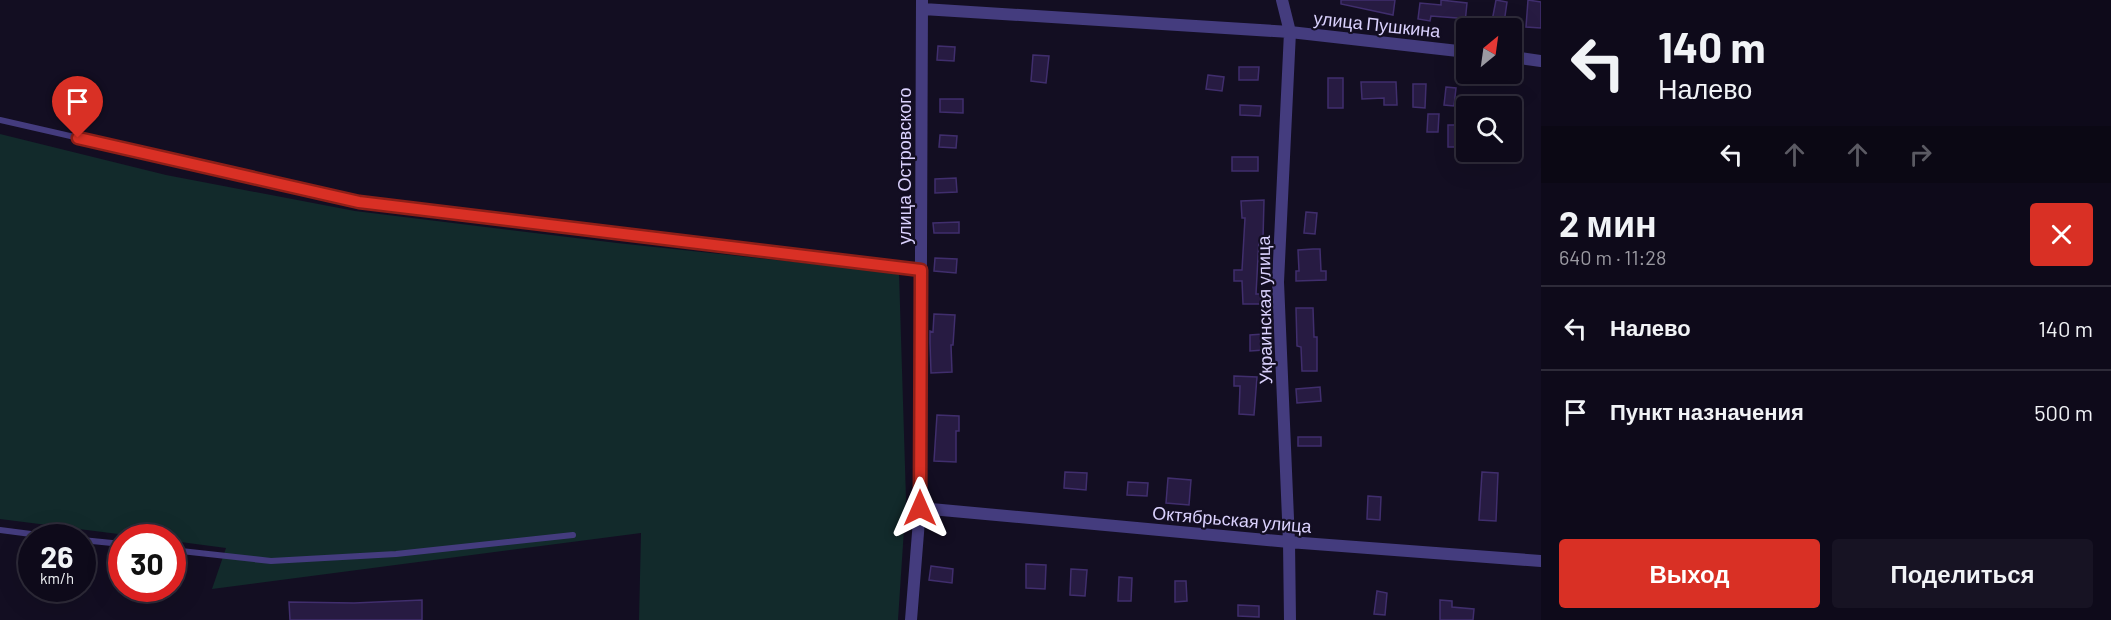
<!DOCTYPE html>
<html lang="ru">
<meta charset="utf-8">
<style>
body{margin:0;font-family:Barlow,sans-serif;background:#171323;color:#f1f3f6;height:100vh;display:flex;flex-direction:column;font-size:22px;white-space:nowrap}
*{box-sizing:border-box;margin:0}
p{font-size:20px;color:#9b9aa2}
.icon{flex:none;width:33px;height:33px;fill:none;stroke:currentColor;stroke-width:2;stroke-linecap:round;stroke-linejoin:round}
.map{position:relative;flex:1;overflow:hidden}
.side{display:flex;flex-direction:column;background:#0e0a1a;width:570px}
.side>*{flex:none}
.guide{background:#0e0a1a;color:#f1f3f6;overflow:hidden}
.needle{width:39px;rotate:29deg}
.controls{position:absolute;left:1456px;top:18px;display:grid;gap:12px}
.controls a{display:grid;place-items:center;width:66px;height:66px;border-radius:6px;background:#0e0a1a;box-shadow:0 6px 24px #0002,0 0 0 2px #2e2b39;font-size:30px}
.speed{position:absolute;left:18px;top:524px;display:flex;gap:12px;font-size:30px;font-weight:700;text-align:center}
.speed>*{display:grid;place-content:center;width:78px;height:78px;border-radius:50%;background:#0e0a1a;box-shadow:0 6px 24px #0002,0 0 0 2px #2e2b39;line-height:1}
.speed small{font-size:15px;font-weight:400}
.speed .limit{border:9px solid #d22;background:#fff;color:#111}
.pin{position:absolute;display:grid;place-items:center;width:51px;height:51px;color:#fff;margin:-62px -26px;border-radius:50% 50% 50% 0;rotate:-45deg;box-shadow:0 0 6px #0007}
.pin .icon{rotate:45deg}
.me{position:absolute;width:66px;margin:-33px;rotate:0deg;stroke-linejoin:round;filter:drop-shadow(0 0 4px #0008)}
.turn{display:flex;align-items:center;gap:21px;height:126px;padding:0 18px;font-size:27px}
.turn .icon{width:78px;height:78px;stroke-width:2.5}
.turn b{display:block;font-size:42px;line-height:51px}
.lanes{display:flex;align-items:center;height:57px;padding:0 18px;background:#0003;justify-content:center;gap:30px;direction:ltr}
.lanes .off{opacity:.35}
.round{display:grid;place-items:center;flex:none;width:63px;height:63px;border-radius:6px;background:#171323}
.summary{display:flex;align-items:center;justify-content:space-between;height:102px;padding:0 18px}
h1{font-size:36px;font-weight:700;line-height:45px}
.cta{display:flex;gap:12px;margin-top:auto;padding:12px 18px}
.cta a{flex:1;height:69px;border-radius:6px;background:#d93025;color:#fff;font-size:24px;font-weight:700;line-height:69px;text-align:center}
.cta a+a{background:#171323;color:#f1f3f6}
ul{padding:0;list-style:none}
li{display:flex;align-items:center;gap:18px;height:84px;padding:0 18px;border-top:2px solid #2e2b39}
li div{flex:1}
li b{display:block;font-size:22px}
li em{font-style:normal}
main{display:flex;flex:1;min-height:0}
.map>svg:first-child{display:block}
.green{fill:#122a2b}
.building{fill:#271b42;stroke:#402e6d;stroke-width:1.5}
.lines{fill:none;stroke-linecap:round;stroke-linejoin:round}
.service{stroke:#443c7e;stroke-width:6}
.minor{stroke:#443c7e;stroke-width:12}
.route-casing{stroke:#8d1f18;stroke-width:15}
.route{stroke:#d93025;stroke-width:10}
.labels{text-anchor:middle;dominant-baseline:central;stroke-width:4.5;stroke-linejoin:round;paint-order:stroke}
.street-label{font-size:18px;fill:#dad1fd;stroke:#130e22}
</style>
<main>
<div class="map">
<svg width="1541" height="620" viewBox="0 0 1541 620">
<rect width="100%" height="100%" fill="#130e22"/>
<!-- green -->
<path class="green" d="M0 134 166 175 355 211 617 243 899 273 906 499 898 620H639L641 533 212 589 226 548 173 541 172 537H142L0 519Z"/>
<!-- building -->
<path class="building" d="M1341 0H1395L1393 15 1341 4Z
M1441 0 1467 3 1465 23H1456L1457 18 1431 16 1430 21 1418 19 1420 3 1441 5Z
M1496 0 1507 2 1504 23 1492 21Z
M1528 0 1541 2V28L1526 27Z
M938 46 955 47 954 61 937 60Z
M1033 55 1049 56 1046 83 1031 81Z
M1239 67H1259L1258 80H1239Z
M1208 75 1224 77 1222 91 1206 89Z
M1328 78H1343V108H1328Z
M1361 82H1396L1397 105H1384V98L1362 99Z
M1413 84H1426L1425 108 1413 107Z
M1446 87 1456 88 1454 106 1444 105Z
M940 99H963V113L940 112Z
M1240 105 1261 106 1260 116 1240 115Z
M1428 114H1439L1438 132H1427Z
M1448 125H1460V147H1448Z
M940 135 957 136 956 148 939 147Z
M1232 157H1258V171H1232Z
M956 178 957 192 935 193V179Z
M1264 200 1263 239H1259L1256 294H1261V304H1243L1242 281H1234V270H1242L1245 218H1242L1241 201Z
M1306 212 1317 213 1315 234 1304 233Z
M959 222V233H934L933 223Z
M1313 249H1320L1321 271H1326V280L1296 281V271H1299L1298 250Z
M935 258 957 259 956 273 934 271Z
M1296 308H1313L1314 337H1317V371H1302L1301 347 1297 346Z
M934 314 955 315 953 345H951L952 372 931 373 930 343V331L933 332Z
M1263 334 1264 350 1250 351V335Z
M1234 376 1257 377 1254 415 1239 414 1240 386H1234Z
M1320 387 1321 401 1297 403 1296 389Z
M937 415 959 416V431H956V462L934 461Z
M1298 437H1321V446H1298Z
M1065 472 1087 473 1086 490 1064 488Z
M1482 472 1498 473 1496 521 1479 520Z
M1168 478 1191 480 1189 505 1166 503Z
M1128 482 1148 483 1147 496 1127 495Z
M1368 496 1381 497 1380 520 1367 519Z
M1026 564 1046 565 1045 589 1026 588Z
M931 566 953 569 952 583 929 580Z
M1071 569 1087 570 1085 596 1070 595Z
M1119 577 1132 578 1131 601H1118Z
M1175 581H1186L1187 601 1175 602Z
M1377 591 1387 593 1385 615 1374 614Z
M422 600V620H290L289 602 354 603Z
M1440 600 1452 601V607L1474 609 1473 620H1440Z
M1238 605 1259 606V617L1238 616Z"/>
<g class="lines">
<!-- service -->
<path class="service" d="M0 120 359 202 921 270
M0 530 54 537
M82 540 122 544
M172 550 271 561 396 554 573 535"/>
<!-- minor -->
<path class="minor" d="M1282 0 1290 32 1278 282 1289 542 1290 620
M923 9 1290 32 1467 52
M1512 57 1541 61
M920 508 1289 542 1541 561
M911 620 920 508 922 0"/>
</g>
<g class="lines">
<!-- route casing -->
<g class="route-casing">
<path id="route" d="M78 138 359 202 921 270 920 508"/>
</g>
<!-- route -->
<use href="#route" class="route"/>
</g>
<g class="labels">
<!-- street labels -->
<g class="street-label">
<text transform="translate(1377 24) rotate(6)">улица Пушкина</text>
<text transform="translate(904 166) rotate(-90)">улица Островского</text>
<text transform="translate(1264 310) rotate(-91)">Украинская улица</text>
<text transform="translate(1232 519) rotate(5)">Октябрьская улица</text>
</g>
</g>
</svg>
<div class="controls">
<a><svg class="needle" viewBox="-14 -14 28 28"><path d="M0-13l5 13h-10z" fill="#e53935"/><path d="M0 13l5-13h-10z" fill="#9b9aa2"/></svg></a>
<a><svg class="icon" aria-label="search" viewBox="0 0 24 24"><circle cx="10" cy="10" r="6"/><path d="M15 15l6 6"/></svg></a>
</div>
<div class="speed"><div>26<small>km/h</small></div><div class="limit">30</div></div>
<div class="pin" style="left:78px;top:138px;background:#d93025"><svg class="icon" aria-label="arrive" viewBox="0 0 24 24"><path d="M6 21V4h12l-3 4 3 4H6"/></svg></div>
<svg class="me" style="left:920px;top:508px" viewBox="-20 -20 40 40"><path d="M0-17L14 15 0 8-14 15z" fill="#d93025" stroke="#fff" stroke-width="4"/></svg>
</div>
<section class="side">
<div class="guide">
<div class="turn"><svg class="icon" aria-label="left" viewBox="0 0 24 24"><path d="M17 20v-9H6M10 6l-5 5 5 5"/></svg><div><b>140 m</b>Налево</div></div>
<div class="lanes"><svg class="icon" aria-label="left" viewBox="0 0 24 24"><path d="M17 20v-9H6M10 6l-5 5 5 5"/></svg><svg class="icon off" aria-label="ahead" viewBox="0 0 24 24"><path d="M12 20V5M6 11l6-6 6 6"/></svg><svg class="icon off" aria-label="ahead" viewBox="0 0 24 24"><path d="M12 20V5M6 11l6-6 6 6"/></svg><svg class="icon off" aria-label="right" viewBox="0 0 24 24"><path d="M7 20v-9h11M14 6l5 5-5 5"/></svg></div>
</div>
<div class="summary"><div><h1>2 мин</h1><p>640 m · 11:28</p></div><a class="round" style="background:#d93025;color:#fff"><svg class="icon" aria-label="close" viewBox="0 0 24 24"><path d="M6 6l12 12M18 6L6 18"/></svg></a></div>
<ul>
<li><svg class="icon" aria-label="left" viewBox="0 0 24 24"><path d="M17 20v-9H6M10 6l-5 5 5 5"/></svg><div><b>Налево</b></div><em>140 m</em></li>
<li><svg class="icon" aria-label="arrive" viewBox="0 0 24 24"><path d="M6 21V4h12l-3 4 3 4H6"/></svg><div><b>Пункт назначения</b></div><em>500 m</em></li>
</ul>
<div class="cta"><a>Выход</a><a>Поделиться</a></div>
</section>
</main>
